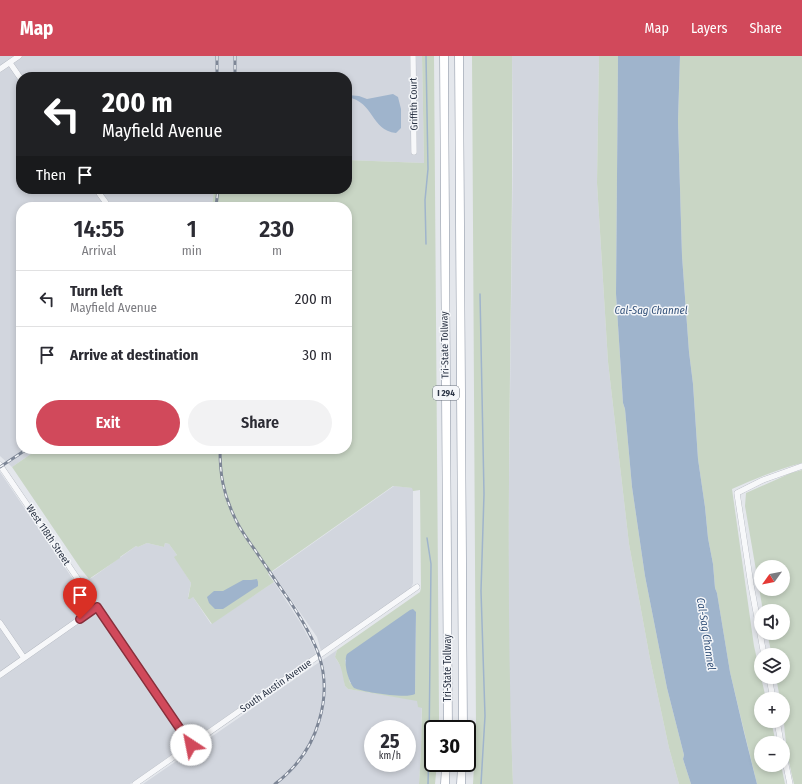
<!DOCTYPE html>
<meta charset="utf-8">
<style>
body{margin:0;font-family:"Fira Sans Condensed",sans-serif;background:#f2f2f3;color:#2b2b33;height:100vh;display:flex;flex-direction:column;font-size:15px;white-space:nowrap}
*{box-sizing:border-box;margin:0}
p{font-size:13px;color:#7c7c81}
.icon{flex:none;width:22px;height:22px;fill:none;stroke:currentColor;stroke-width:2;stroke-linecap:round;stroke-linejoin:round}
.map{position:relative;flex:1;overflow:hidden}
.drawer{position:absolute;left:16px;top:146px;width:336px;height:252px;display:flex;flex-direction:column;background:#fff;border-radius:16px;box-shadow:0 2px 6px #0003}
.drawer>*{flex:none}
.banner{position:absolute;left:16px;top:16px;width:336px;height:122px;border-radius:16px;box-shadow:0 2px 6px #0003;background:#202124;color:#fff;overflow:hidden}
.needle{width:26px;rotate:237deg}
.tools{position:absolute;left:754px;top:504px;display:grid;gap:8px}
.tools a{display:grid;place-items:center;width:36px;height:36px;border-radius:50%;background:#fff;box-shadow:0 2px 6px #0003;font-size:20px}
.speed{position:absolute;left:364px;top:664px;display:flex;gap:8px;font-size:20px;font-weight:700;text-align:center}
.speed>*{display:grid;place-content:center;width:52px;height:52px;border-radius:50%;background:#fff;box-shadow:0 2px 6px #0003;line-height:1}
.speed small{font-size:10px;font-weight:400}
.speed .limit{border:2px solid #111;border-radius:6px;background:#fff;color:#111}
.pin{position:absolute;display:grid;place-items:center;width:34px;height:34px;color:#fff;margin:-41px -17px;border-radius:50% 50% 50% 0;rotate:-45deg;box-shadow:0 0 4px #0007}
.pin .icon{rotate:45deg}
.me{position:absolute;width:44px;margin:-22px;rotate:326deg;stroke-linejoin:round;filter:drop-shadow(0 0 3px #0008)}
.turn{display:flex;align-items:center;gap:14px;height:84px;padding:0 20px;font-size:18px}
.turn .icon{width:52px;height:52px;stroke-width:2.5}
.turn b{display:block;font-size:28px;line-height:34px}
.then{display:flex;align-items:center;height:38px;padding:0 20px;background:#0003;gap:8px;font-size:15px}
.eta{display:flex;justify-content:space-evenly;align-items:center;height:68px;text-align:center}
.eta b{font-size:24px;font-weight:600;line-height:28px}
.cta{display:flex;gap:8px;margin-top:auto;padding:8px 20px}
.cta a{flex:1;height:46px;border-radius:24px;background:#d1495b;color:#fff;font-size:16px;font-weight:600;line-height:46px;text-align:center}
.cta a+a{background:#f2f2f3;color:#2b2b33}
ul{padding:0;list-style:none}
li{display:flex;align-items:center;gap:12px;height:56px;padding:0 20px;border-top:1px solid #e1e1e2}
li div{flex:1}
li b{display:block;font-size:15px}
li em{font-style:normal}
header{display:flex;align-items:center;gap:24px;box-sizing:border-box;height:56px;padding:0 20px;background:#d1495b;color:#fff}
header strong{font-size:19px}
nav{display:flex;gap:22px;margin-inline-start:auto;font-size:14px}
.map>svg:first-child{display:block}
.built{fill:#d2d6de;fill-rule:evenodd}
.green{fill:#c9d6c5;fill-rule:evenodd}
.water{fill:#9fb4cc}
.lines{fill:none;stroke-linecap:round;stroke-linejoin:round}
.stream{stroke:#9fb4cc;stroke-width:1.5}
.minor-casing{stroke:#a9aeb7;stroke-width:6}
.highway-casing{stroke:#8b94a3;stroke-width:9}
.minor{stroke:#f7f8fa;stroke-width:5.5}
.highway{stroke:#fff;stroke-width:8}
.rail-casing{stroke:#7d8696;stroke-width:3}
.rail{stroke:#f4f6f9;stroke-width:1.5;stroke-dasharray:4.5;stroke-linecap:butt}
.route-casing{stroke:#882f3b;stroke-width:10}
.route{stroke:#d1495b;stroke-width:7}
.labels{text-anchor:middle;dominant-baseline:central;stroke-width:3;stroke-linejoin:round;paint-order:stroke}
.shield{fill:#f4f6f9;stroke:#676e7b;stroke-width:1}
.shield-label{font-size:9px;font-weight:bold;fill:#2b3445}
.street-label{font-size:10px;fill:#2b3445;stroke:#f4f6f9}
.water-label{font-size:11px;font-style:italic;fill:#34527a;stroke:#f4f6f9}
</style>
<header>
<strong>Map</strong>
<nav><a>Map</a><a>Layers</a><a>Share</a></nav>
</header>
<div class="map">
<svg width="802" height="728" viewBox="0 0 802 728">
<rect width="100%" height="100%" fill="#e4e7ec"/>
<!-- built -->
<path class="built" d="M0 0H422L424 107 347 104V21H21V133H214L212 151H21V393H38L12 411 0 400Z
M512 0H599L597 127 608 306 629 488 650 603 669 692 679 728H513L509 621 508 513 513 85Z
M0 416 183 685V689L181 692 130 728H0Z
M394 430 413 432V527L412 530 410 534 321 595 317 581 272 516Z
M147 487 164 491 165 487 169 488 172 492 177 499 175 501 191 527 188 541H193L211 568 274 526 300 566 314 592 316 599 196 682H190L82 522 89 523 93 521 136 490 138 491Z
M337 594 335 601 341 611 343 617 345 630 348 633 422 645 421 693 419 728H143ZM373 673H407V707H373Z"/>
<!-- green -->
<path class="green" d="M422 0H434L439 658V673H433V707H437L435 728H419L421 693 422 652 418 651 417 645 348 633 345 630C342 618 343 612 335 601L337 594 420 536 421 532 420 434 413 435 412 432 393 430 268 518 274 526 212 568 193 541 190 543H188L191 527 174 501 177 499 169 488 165 487 164 491 147 487 138 491 136 490 120 501V502L89 523 81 513 12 411 38 393H347V151H212L214 133H347V104L424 107ZM416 556 415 638 350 627 345 604Z
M472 0H512C514 243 503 485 513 728H473L476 673Z
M599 0H618L616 238 623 347 625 353 632 431 645 520 667 632 684 699 683 703 691 728H679L669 692 650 603 629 488 608 306 597 127Z
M680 0H802V407C778 413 755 423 732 433L754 590 766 643H761V665H771L776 687H761V709H781L785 728H757L744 675 730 616 717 537 715 532 713 508 708 482 705 451 698 403 693 328 689 296 682 200 678 65Z
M802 414V728H794C787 701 783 671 783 643H780L776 621H783V599H772L767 577H783V555H763L745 450 746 437 791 417ZM761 511H783V533H761Z"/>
<!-- water -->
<path class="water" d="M618 0H680L678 65 682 200 689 296 693 328 698 403 705 451 708 482 713 508 715 532 717 537 730 616 744 676 757 728H691L683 703 684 699 667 632 645 520 632 431 625 353 623 347 616 238Z
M393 38 398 41 401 53V72L396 77C370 74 375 46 347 41V39L359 40 367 43Z
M257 523 258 526V530L223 553H215L209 547 207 541 214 535H223L243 524H251Z
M413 553 416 556 415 638C407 643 363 636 354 632 348 625 343 606 347 598L410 554Z"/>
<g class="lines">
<!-- stream -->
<path class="stream" d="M426 0 428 113 425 144 426 188
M480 238 484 438 481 535 485 660 481 728
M427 482 431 508 429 693 428 728"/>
<!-- minor casing -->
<g class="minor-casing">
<path id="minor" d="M413 0 414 96
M10 7 21 23
M0 13 19 0
M96 133 109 151
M0 409 191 689
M0 567 24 602
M764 599 751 529 737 437 763 424 802 410
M0 619 97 551
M769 621 773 643
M777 665 781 687
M783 695 790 728
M135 728 417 531"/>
</g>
<!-- highway casing -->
<g class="highway-casing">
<path id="highway" d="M444 0 448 673
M459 0 463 673
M445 728 446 707
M461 728 462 707"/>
</g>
<!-- minor -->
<use href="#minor" class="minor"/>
<!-- highway -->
<use href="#highway" class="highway"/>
<!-- rail casing -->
<g class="rail-casing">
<path id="rail" d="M217 0V21
M235 0V21
M216 151 218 133
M220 393C220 418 223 437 234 460 239 472 247 483 255 494 266 510 277 527 289 544 315 583 334 616 319 665 312 690 296 712 275 728
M0 411 27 393"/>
</g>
<!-- rail -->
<use href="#rail" class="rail"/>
</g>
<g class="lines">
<!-- route casing -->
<g class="route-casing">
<path id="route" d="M80 563 97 551 191 689"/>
</g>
<!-- route -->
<use href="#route" class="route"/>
</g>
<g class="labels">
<!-- shield labels -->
<rect class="shield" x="433" y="330" width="26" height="14" rx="3"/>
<g class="shield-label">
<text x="446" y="337">I 294</text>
</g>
<!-- street labels -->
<g class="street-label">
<text transform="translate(414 48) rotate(-91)">Griffith Court</text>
<text transform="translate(445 289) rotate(-91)">Tri-State Tollway</text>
<text transform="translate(48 479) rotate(56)">West 118th Street</text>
<text transform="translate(448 612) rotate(-90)">Tri-State Tollway</text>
<text transform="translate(276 630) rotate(-35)">South Austin Avenue</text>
</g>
<!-- water labels -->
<g class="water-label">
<text x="651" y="254">Cal-Sag Channel</text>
<text transform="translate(706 578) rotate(81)">Cal-Sag Channel</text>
</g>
</g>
</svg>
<div class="tools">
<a><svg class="needle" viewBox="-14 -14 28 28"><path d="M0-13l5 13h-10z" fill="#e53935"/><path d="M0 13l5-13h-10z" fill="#7c7c81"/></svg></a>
<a><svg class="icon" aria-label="sound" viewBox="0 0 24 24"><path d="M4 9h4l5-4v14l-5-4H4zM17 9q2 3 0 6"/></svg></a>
<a><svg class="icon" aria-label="layers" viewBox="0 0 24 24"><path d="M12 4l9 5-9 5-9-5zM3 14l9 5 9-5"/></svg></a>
<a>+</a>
<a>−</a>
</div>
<div class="speed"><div>25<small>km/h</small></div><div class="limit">30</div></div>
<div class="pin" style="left:80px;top:563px;background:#d93025"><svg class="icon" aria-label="arrive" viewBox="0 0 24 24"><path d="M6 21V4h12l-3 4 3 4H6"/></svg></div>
<svg class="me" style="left:191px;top:689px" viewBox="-20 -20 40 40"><circle r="19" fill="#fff"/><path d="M0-13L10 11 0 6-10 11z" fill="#d1495b"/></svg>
<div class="banner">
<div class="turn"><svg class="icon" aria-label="left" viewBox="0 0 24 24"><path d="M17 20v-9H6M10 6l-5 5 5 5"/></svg><div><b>200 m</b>Mayfield Avenue</div></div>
<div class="then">Then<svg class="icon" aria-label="arrive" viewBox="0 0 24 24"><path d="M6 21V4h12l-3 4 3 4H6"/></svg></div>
</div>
<section class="drawer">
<div class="eta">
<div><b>14:55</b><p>Arrival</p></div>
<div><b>1</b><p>min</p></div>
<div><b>230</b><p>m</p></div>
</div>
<ul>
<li><svg class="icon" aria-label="left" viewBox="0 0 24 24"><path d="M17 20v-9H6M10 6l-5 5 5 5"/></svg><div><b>Turn left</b><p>Mayfield Avenue</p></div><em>200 m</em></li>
<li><svg class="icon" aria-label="arrive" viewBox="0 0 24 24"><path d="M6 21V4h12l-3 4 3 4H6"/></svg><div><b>Arrive at destination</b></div><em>30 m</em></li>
</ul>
<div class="cta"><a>Exit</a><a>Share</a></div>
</section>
</div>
